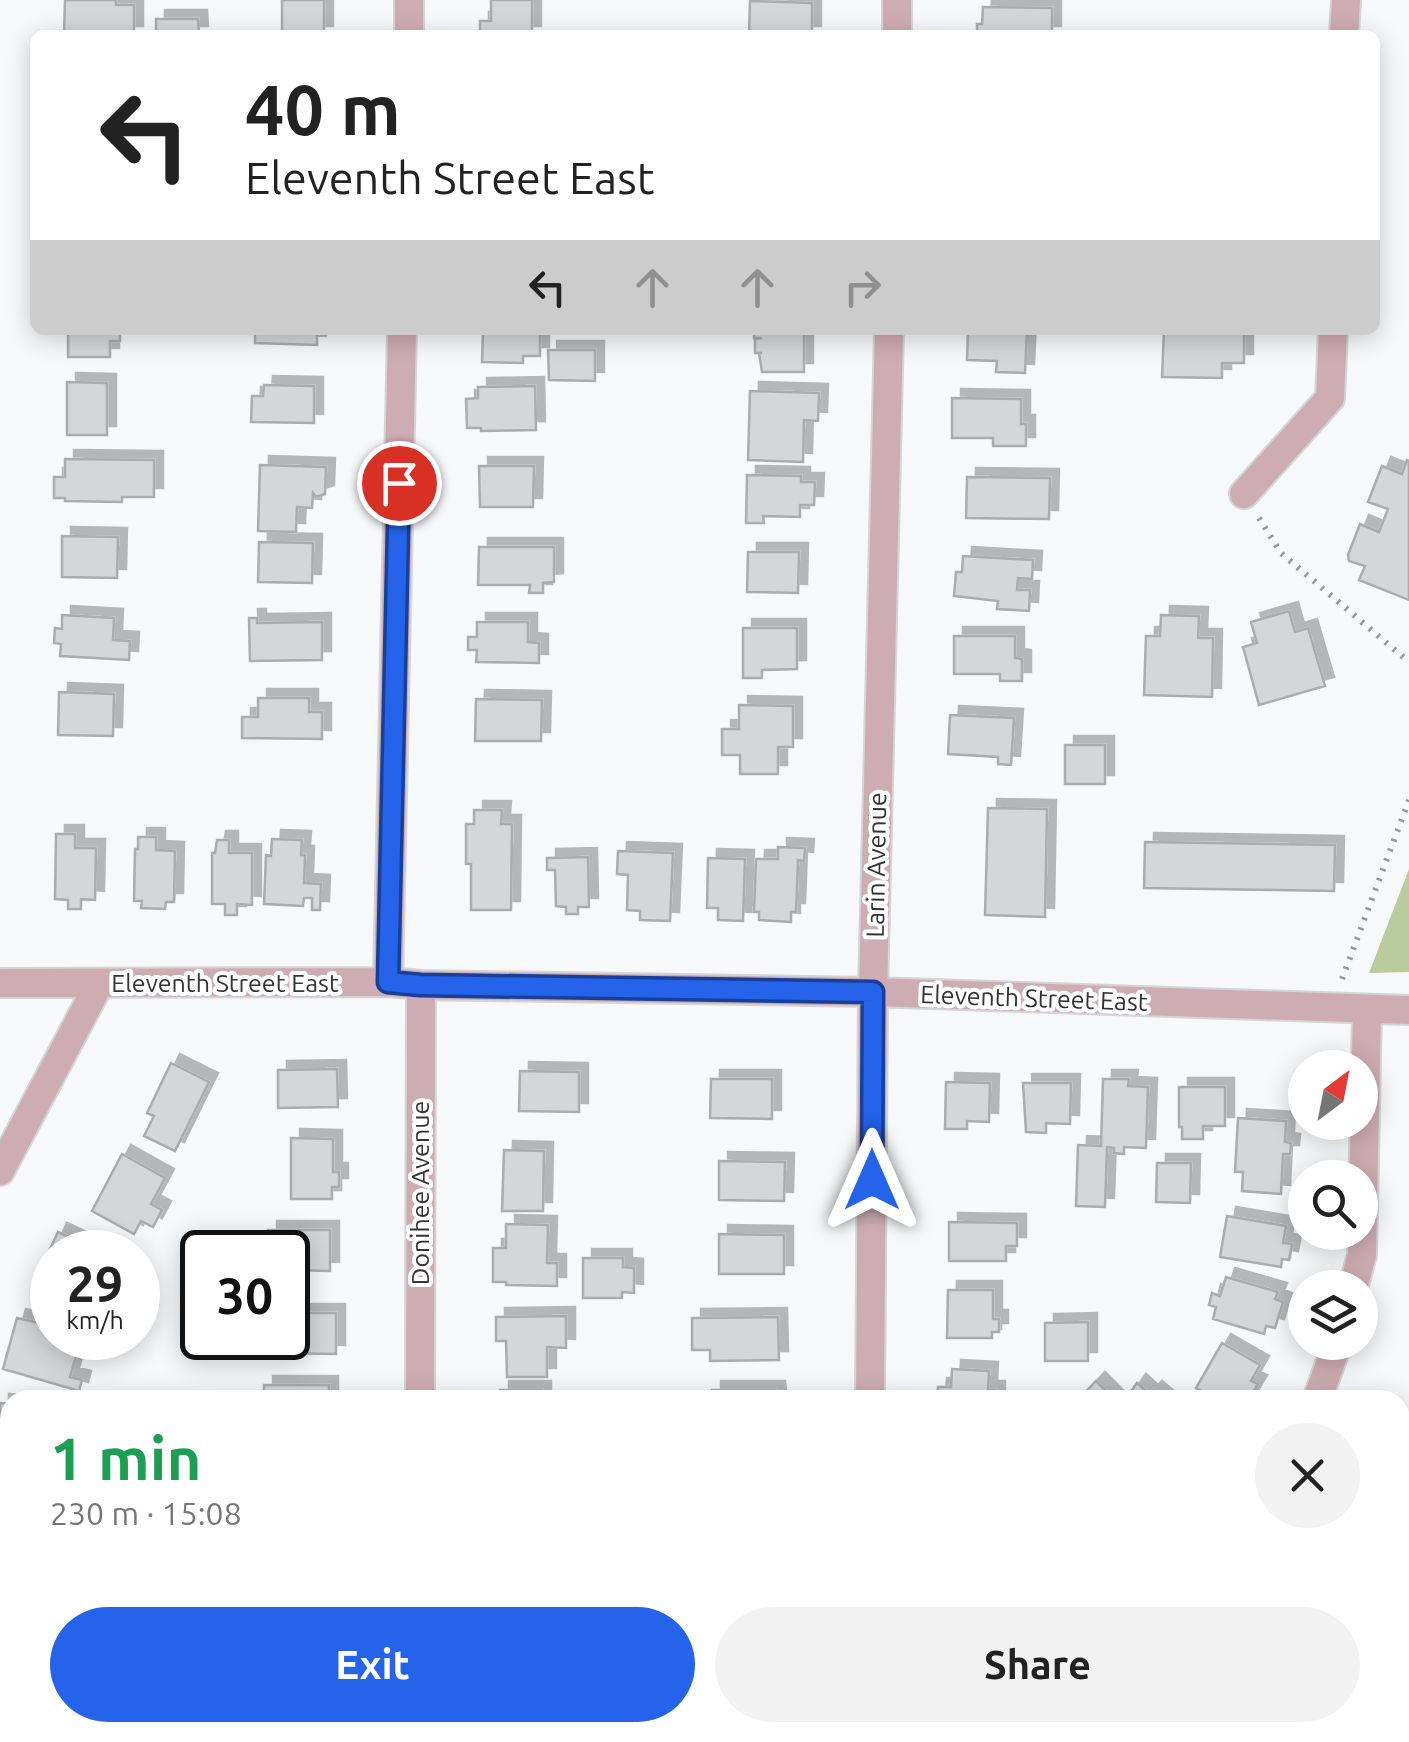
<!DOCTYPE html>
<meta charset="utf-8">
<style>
body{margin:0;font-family:Ubuntu,sans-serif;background:#f2f2f2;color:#222;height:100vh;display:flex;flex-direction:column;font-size:38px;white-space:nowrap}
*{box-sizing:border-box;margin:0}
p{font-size:32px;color:#767676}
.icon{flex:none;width:55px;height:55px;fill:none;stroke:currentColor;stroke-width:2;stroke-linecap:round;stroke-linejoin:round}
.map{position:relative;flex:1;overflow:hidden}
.details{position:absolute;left:0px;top:1390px;width:1410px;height:352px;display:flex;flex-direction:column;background:#fff;border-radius:30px 30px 0 0;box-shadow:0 5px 25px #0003}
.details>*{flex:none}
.hud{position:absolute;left:30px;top:30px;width:1350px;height:305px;border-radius:15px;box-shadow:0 5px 25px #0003;background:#fff;color:#222;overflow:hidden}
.needle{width:65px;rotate:32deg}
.fabs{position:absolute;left:1288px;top:1050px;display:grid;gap:20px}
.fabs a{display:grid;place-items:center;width:90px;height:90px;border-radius:50%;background:#fff;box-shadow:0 5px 25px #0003;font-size:50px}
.speed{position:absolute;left:30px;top:1230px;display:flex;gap:20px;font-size:50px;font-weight:700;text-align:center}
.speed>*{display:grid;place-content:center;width:130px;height:130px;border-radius:50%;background:#fff;box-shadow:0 5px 25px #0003;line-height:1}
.speed small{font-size:25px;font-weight:400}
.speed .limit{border:5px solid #111;border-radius:15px;background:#fff;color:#111}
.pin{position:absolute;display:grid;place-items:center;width:85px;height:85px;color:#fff;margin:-42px;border:5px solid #fff;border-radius:50%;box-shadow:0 2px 10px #0007}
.me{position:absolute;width:110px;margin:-55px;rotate:0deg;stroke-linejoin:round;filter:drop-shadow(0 0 8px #0008)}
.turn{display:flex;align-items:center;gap:35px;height:210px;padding:0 50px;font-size:45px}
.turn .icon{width:130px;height:130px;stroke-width:2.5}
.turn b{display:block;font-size:70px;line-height:85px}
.lanes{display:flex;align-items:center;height:95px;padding:0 50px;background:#0003;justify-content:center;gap:50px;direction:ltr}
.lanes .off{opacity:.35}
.round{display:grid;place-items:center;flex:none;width:105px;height:105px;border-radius:52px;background:#f2f2f2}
.head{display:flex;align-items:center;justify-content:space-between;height:170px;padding:0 50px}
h1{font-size:60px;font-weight:700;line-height:75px;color:#1e9e55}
.button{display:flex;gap:20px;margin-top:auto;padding:20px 50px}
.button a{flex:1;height:115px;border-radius:60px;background:#2563eb;color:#fff;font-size:40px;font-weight:700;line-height:115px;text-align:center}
.button a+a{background:#f2f2f2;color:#222}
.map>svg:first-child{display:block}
.green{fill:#bacc9e}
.building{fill:#d5d6d7;stroke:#abacad;stroke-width:2.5;filter:url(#shadow)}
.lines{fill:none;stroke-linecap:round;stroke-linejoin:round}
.minor-casing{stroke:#d4d5d6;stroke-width:32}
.path{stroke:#99999a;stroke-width:6;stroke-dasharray:2.5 8;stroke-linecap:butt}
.minor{stroke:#ceacb4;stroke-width:28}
.route-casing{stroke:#184099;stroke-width:25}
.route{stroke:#2563eb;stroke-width:18}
.labels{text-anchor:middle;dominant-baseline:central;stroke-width:8;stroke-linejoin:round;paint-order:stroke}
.street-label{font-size:25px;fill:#343435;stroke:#fff}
</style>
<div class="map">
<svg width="1409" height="1742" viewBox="0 0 1409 1742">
<defs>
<filter id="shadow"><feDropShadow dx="9" dy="-9" stdDeviation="0" flood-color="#0004"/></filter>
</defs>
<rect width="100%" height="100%" fill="#f7f8f9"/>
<!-- green -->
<path class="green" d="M1409 869V972L1369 973Z"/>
<!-- building -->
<path class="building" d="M65 0H116V5H134V35H64Z
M282 0H324V35H282Z
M491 0H532V35H480V21H491Z
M750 1 812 3V35H749Z
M983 7 1052 8V35H977V24H982Z
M156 19H198L199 35H156Z
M68 330H120V341H110V357H68Z
M255 330H317V345L255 343Z
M483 330H540V356H523V363L482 362Z
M754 330H804V372H762L759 353H762H755V339L762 338H754Z
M968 330H1027L1025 373 996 372 997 361 967 360Z
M1164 330H1244V363H1222V378L1162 377Z
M548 350H595V381L549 380Z
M67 382 107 383V435H67Z
M264 385 314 386V423L251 422 252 396H263Z
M535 386 536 430 481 431V428H467L466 399 478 398V387Z
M750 391 819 393 818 421 804 420 803 462 748 460Z
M952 398 1021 399V424H1026V446H993V438H952Z
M65 459 154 460V497H122V502L65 501V498H54V477H65Z
M1407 460 1409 461V600L1359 580 1365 566 1349 561 1348 555 1360 524 1379 532 1388 509 1368 502 1382 466 1402 474Z
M260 465 326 467 325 494 316 497 313 493 312 508 297 507 296 532 258 531Z
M479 466H534L533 507H480Z
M747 475 801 476V482H815L814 505H800V517L763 516 764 523H746Z
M967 477 1050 478 1049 519 966 518Z
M62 536 118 537 117 578 62 577Z
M259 542 313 543 312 583 258 582Z
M479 547H554V582L543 583V593H529L530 585H478Z
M748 552H799L798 593 747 592Z
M963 556 1033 560 1032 579 1018 578 1017 590H1030L1029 611 997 609 998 601 954 596 956 572H962Z
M1289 611 1295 632 1308 628 1325 686 1259 705 1243 647 1257 643 1251 622Z
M62 615 114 618 113 640 130 641 129 660 60 656 61 644 54 643 55 628 62 629Z
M1161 615 1199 616 1198 638H1213L1212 697 1144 695 1146 636H1160Z
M249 618H257V623L322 622V660L250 661Z
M477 622H528V642L539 643V663L476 662 477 650H468V637H477Z
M743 628H797V669L762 670V678H743Z
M954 636H1015V658L1022 659V681H1000V674H954Z
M59 692 114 694 113 736 58 735Z
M258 698H309V712H322V739L242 738V717H258Z
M476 699 542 700 541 741H475Z
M739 705 793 706V747H778V774H740V755H722V729H739Z
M950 715 1014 718 1011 765 998 764V757L948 754Z
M1065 745H1105V784H1065Z
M988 808 1047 809 1045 917 985 915Z
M474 810H502L501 824H512L511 910H471V864H466V824H474Z
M56 834H75V848H96L95 900 81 899V909H68V900L55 899Z
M138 837H156V850L175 851 174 902H166L165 909 141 908 142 901H134L135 849H138Z
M272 839 302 840 301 855H305L304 883 321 884 320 910H312V898H304L303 906 264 904 266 855 271 856Z
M217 840H229V853H252V905L237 904V915H225V904H212V853H215Z
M1145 842 1335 845 1334 891 1144 888Z
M778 847 805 848 804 861 798 860 796 912H791V922L759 920V912H754L756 859H778Z
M618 851 673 853 670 921 640 920V911L627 910 628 875 617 874Z
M588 857 589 907H578V914H566V907L556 906 555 870H547V858Z
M708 858 745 859 743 921 718 920V908H707Z
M171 1063 209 1082 175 1151 144 1136 154 1116 147 1113Z
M337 1069 338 1107 278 1108V1070Z
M520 1071 579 1072V1112L519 1111Z
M711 1079H772V1119L710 1118Z
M1103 1079H1129L1128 1086 1148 1087 1146 1148 1124 1147V1154L1114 1153V1148L1107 1147 1105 1207 1076 1206 1078 1145 1101 1146Z
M946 1082 990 1083 989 1122 967 1121V1129H945Z
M1023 1083H1071L1070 1124 1046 1123V1133L1026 1132Z
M1179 1087H1225V1126H1203V1139H1182V1127H1179Z
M1238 1118 1286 1121 1285 1142 1291 1143 1290 1154H1283L1281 1194 1242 1191 1243 1172H1235Z
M291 1138 333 1139V1172H339V1187H332V1199H291Z
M504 1150 544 1151 543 1211H502Z
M122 1154 165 1178 151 1204 162 1210 153 1227 141 1221 134 1234 92 1211Z
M719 1161 785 1162 784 1201 719 1200Z
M1157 1163H1191L1190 1203 1156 1202Z
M1227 1216 1286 1226 1283 1243 1292 1244 1289 1260 1282 1259 1281 1267 1220 1257Z
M949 1222 1017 1223V1246H1006V1261H949Z
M506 1224 548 1225 547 1263H557V1286L506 1285V1282H493V1248H506Z
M268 1230H330V1271L288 1270V1252H268Z
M58 1232 101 1252H52V1295L33 1285Z
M719 1234 784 1235V1274H719Z
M583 1258H623V1267L634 1268V1293L622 1292V1298H583Z
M1226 1277 1278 1292 1275 1299 1283 1302 1275 1328 1266 1326 1264 1334 1213 1319 1216 1307 1209 1305 1212 1293 1220 1296Z
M948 1290H993V1319H999V1332H992V1338H947Z
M43 1306 52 1308V1338H81L70 1377 82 1380 79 1391 3 1369 17 1318 39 1323Z
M288 1313H336V1354L271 1353V1338H288Z
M566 1316V1348L547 1347V1377H507L506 1341H496V1317Z
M778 1317 779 1360 710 1361V1350H692V1318Z
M1088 1322V1361H1045V1323Z
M1222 1343 1260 1365 1251 1381 1258 1384 1249 1399 1243 1395 1240 1400H1217L1196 1388Z
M952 1369 989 1371 988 1390H996V1400H937L938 1387H951Z
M1096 1381 1115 1400H1078Z
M1137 1383 1149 1394 1153 1390 1165 1400H1125Z
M264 1385H329V1400H264Z
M500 1390H542V1400H500Z
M712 1390H776L777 1400H712Z
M0 1403 10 1404V1457L0 1456Z
M0 1465 10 1466V1517L0 1516Z
M1400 1548 1409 1549V1614L1400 1613Z
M10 1569V1621L0 1622V1570Z
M10 1663V1712L0 1713V1665Z
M154 1732H207V1739L154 1738Z
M271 1732H332V1742H271Z
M497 1732H538V1742H487V1739H497Z
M709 1732H773V1742H709Z"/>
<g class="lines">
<!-- minor casing -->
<g class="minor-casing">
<path id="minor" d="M409 35V0
M897 35V0
M1344 35 1346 0
M1244 494 1330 398 1333 330
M388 982 402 330
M0 983 388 982 421 985 873 992 1409 1010
M0 1171 99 984
M1353 1288 1362 1255 1367 1009
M420 1400 421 985
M870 1400 873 992 889 330
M1317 1400 1338 1342
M1400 1469 1409 1470
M419 1742V1732
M864 1742 865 1732
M1055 1742 1060 1732"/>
</g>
<!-- path -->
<path class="path" d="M1259 518 1281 553 1409 662
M1342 979 1409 800"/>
<!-- minor -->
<use href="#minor" class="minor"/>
</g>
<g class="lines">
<!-- route casing -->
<g class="route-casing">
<path id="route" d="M399 483 388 982 420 985 873 992 872 1180"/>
</g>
<!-- route -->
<use href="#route" class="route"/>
</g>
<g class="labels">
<!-- street labels -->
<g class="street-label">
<text transform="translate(876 865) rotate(-89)">Larin Avenue</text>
<text x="225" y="983">Eleventh Street East</text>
<text transform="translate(1034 998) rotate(2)">Eleventh Street East</text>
<text transform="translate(420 1193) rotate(-90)">Donihee Avenue</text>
</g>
</g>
</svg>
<div class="fabs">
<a><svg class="needle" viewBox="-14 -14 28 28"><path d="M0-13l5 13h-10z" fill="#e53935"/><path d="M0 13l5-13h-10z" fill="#767676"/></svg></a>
<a><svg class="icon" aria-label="search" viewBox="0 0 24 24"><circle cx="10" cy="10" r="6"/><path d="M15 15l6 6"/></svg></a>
<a><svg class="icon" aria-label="layers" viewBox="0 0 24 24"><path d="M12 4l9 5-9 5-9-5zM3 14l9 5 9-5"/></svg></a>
</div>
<div class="speed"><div>29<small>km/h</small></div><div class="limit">30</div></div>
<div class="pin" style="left:399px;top:483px;background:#d93025"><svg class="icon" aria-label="arrive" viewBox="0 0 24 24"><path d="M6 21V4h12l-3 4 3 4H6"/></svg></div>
<svg class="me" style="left:872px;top:1180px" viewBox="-20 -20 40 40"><path d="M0-17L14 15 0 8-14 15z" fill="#2563eb" stroke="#fff" stroke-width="4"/></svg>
<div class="hud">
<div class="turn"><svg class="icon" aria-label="left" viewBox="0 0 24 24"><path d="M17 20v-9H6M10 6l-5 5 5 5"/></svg><div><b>40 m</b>Eleventh Street East</div></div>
<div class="lanes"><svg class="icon" aria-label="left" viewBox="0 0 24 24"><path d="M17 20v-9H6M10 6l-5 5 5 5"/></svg><svg class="icon off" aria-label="ahead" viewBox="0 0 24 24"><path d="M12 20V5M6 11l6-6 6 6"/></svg><svg class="icon off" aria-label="ahead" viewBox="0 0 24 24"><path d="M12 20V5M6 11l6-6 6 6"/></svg><svg class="icon off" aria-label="right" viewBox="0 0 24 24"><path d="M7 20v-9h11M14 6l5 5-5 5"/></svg></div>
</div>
<section class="details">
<div class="head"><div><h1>1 min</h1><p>230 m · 15:08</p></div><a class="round"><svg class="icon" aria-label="close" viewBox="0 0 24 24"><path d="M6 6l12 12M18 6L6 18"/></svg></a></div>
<div class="button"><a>Exit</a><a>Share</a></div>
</section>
</div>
